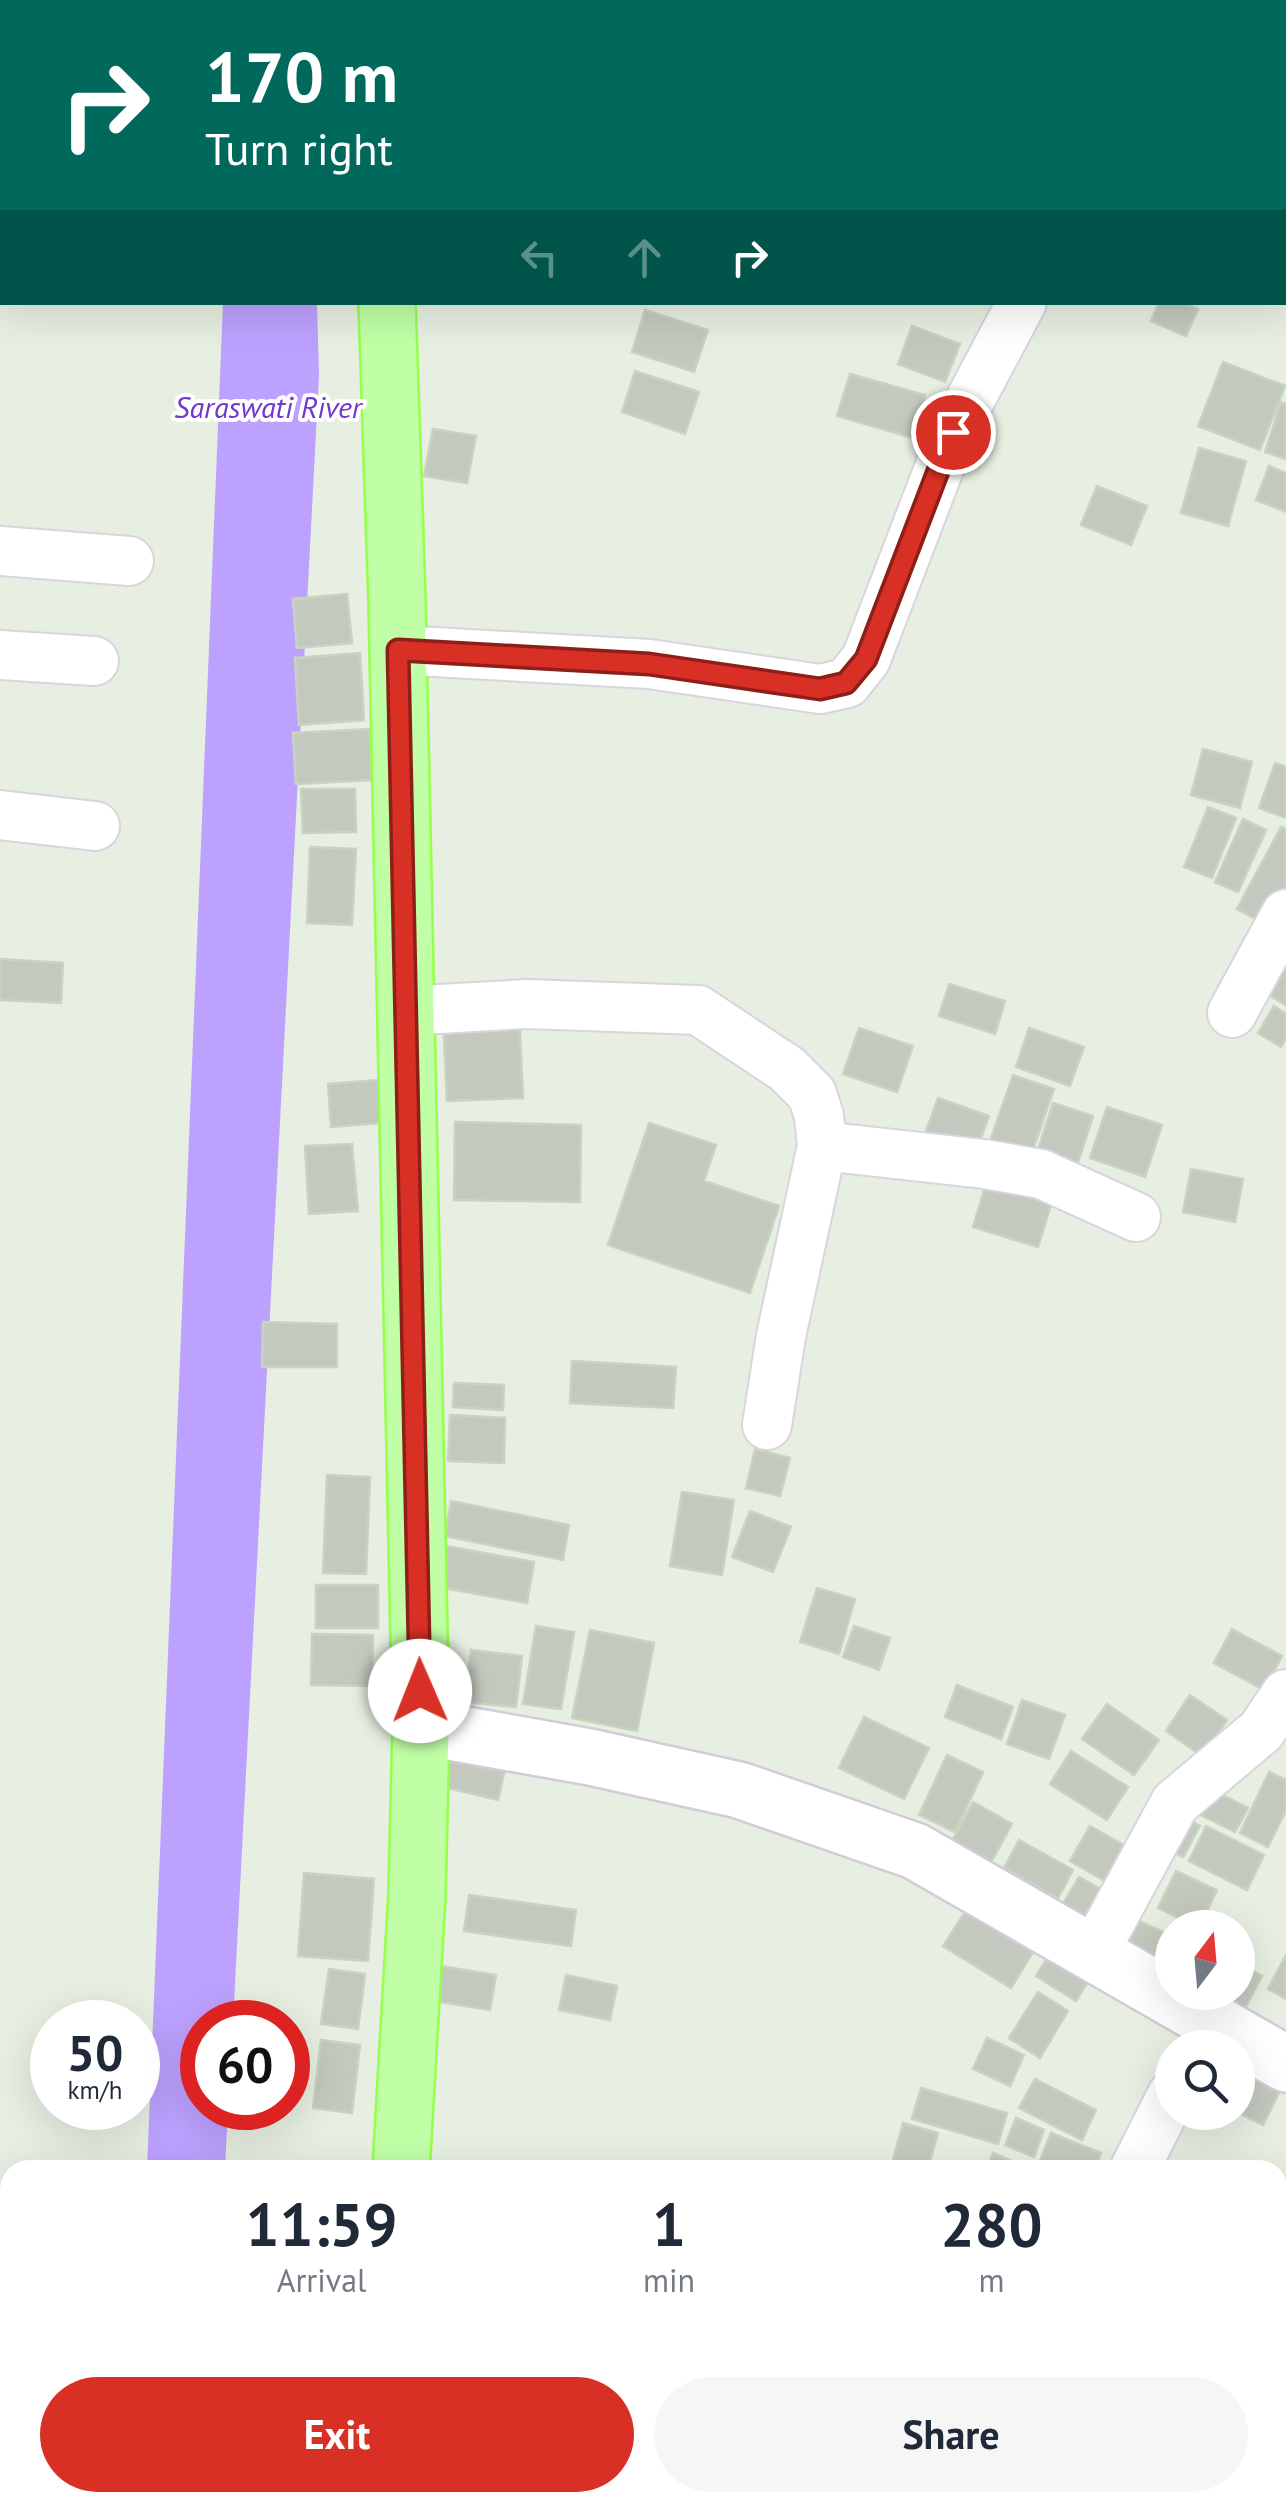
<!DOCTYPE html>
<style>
body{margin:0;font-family:"PT Sans",sans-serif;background:#f6f6f7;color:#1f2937;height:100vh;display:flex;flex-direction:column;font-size:38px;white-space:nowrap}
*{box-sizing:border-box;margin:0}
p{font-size:32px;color:#747a83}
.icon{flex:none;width:55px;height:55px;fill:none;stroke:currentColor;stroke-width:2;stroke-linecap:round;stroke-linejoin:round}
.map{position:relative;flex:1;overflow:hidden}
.panel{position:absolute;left:0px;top:2160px;width:1288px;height:352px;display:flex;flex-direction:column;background:#fff;border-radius:30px 30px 0 0;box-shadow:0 10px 40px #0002}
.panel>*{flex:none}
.banner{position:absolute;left:0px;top:0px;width:1288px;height:305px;box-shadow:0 10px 40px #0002;background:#00695c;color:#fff;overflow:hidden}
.needle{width:65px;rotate:16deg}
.tools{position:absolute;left:1155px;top:1910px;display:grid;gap:20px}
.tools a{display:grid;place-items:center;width:100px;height:100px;border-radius:50%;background:#fff;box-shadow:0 10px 40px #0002;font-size:50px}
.speed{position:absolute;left:30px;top:2000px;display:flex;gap:20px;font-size:50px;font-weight:700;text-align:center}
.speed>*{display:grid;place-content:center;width:130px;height:130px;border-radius:50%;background:#fff;box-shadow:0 10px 40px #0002;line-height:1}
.speed small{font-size:25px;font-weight:400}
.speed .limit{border:15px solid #d22;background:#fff;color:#111}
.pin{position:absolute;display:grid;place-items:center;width:85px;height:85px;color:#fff;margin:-42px;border:5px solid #fff;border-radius:50%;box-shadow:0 2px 10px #0007}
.me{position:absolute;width:110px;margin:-55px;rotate:359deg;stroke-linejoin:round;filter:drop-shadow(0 0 8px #0008)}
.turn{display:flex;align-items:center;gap:35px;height:210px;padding:0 40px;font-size:45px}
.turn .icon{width:130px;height:130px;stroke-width:2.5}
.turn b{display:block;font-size:70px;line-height:85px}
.lanes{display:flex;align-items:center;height:95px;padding:0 40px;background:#0003;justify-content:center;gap:50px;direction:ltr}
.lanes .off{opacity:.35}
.eta{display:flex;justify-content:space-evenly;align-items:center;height:170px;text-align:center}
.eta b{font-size:60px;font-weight:800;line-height:70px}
.primary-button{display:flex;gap:20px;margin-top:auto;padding:20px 40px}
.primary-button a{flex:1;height:115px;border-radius:60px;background:#d93025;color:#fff;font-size:40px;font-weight:800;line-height:115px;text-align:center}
.primary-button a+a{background:#f6f6f7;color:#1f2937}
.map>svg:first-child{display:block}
.water{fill:#bda1ff}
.building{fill:#c3c9be;stroke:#c8d4bf;stroke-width:2.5}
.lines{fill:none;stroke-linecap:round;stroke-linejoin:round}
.street-casing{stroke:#d9d4dd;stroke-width:52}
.secondary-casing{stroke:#d1ccd7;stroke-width:60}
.primary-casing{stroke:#95ff4a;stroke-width:60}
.street{stroke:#fff;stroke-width:48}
.secondary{stroke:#fff;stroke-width:55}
.primary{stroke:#c0ffa6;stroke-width:55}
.route-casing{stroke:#8d1f18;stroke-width:25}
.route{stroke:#d93025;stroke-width:18}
.labels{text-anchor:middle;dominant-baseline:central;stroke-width:8;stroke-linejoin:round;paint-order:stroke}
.water-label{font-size:30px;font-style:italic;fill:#7137cf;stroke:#fff}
</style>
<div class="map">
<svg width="1286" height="2512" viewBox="0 0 1286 2512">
<rect width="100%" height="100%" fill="#e6efe1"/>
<!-- water -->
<path class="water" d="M223 303H317L319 375 233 2022H202V2108H228L225 2170H147Z"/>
<!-- building -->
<path class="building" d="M1159 302H1183L1198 309 1186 336 1151 321Z
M645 310 708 330 694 372 632 352Z
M912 326 960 344 945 382 898 364Z
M1223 362 1285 386 1260 450 1198 426Z
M635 371 699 392 685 434 622 412Z
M850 374 925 395 913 438 837 416Z
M1281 402 1286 404V459L1265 452Z
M433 429 476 436 467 483 424 476Z
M1199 448 1246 461 1228 526 1181 513Z
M1269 466 1286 473V512L1256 500Z
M1097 486 1147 506 1131 545 1081 525Z
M347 594 352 643 297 648 293 599Z
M360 653 364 720 299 725 295 658Z
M370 729 372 780 296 784 293 733Z
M1203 749 1252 762 1240 808 1191 795Z
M1275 763 1286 767V818L1259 808Z
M301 789H355L356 832 303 833Z
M1208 807 1236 818 1212 878 1184 867Z
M1243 819 1266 830 1238 892 1215 882Z
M1281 827 1286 829V903L1272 928 1237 909Z
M310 847 356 849 352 925 307 923Z
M1286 956V1005L1260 990Z
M0 959 63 963 61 1003 0 1000Z
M949 984 1005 1001 995 1034 939 1016Z
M1274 1006 1286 1014V1039L1281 1047 1258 1033Z
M519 1013 523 1098 447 1101 443 1015Z
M859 1028 913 1046 897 1092 843 1074Z
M1029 1028 1084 1047 1070 1086 1016 1067Z
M1013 1075 1054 1089 1028 1164 987 1150Z
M378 1080 381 1123 331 1127 328 1084Z
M938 1098 989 1116 977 1149 926 1131Z
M1053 1103 1093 1116 1074 1175 1034 1162Z
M1107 1107 1162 1125 1145 1177 1090 1158Z
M455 1122 581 1125 580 1202 454 1200Z
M649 1123 716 1145 704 1181 779 1206 750 1293 608 1245Z
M352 1144 358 1211 309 1214 305 1146Z
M1191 1169 1243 1179 1235 1222 1183 1212Z
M990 1171 1055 1192 1038 1247 973 1227Z
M263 1322 337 1324V1367H262Z
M572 1361 676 1367 673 1408 570 1403Z
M454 1383 504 1385 503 1410 453 1407Z
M450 1415 505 1418 504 1463 448 1461Z
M755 1449 790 1458 780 1496 746 1488Z
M327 1475 370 1477 366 1574 323 1573Z
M682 1492 734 1500 722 1575 670 1566Z
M451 1501 569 1525 563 1560 445 1536Z
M750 1511 791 1527 773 1572 732 1557Z
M440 1545 534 1562 527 1603 433 1586Z
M316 1585H378V1628H316Z
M817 1588 855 1599 839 1654 800 1642Z
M536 1626 574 1632 561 1709 523 1704Z
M854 1626 890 1638 879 1670 843 1657Z
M1232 1629 1282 1656 1264 1690 1214 1663Z
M590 1630 654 1643 637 1731 572 1718Z
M312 1634 373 1635 372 1686 311 1685Z
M471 1650 522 1656 516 1707 465 1702Z
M957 1685 1013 1707 1001 1739 945 1717Z
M1190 1695 1227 1720 1202 1756 1166 1731Z
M1022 1700 1065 1715 1049 1759 1007 1744Z
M1107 1704 1159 1740 1134 1775 1082 1739Z
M864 1717 929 1748 904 1799 839 1768Z
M446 1741 508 1756 498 1800 436 1785Z
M1071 1751 1128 1787 1107 1820 1050 1784Z
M947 1755 983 1772 955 1832 919 1815Z
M1269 1772 1286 1780V1810L1268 1847 1240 1833Z
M1205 1786 1248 1808 1235 1832 1193 1811Z
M973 1802 1012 1824 989 1866 950 1845Z
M1173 1811 1200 1826 1183 1857 1156 1842Z
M1090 1826 1131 1849 1112 1885 1070 1861Z
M1206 1826 1264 1855 1247 1890 1189 1861Z
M1019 1840 1073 1870 1058 1898 1004 1868Z
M1176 1871 1217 1890 1199 1928 1158 1908Z
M304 1873 374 1879 368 1961 298 1956Z
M1079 1877 1108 1893 1090 1923 1061 1907Z
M469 1895 576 1910 571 1946 464 1931Z
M976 1895 1043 1936 1011 1988 943 1946Z
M1130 1917 1172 1936V1956L1162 1980 1112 1958Z
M1055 1945 1095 1970 1076 2001 1036 1976Z
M1286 1955V1999L1268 1989Z
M1238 1962 1262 1976 1239 2020 1211 1992H1238Z
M440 1966 496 1975 490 2010 435 2001Z
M329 1969 365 1974 358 2029 321 2024Z
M566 1975 617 1986 610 2020 559 2010Z
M1038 1992 1068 2011 1040 2058 1009 2038Z
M987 2038 1024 2055 1010 2086 973 2069Z
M321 2040 360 2045 352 2113 313 2108Z
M1238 2063 1283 2084 1263 2125 1237 2112Z
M1035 2079 1096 2110 1082 2140 1019 2108Z
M921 2088 1007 2113 998 2144 912 2119Z
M1016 2118 1044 2130 1034 2157 1005 2145Z
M903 2123 938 2133 928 2169 893 2160Z
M1051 2133 1101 2153 1095 2170H1054L1039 2164Z
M993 2153 1033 2170H986Z
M1278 2403 1286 2406V2450L1278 2446Z
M690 2502H741L737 2512H686Z"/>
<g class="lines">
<!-- street casing -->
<g class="street-casing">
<path id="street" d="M0 551 129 561
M398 650 649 664 820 689 847 683 866 659 953 432 1022 302
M0 655 94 661
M0 815 95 826
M404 1011 527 1004 698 1010 787 1069 812 1094 819 1116 822 1146 781 1336 767 1425
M1232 1013 1286 914
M822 1146 984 1164 1041 1174 1136 1217
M1093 1954 1175 1803 1261 1731 1286 1694
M1134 2170 1172 2095"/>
</g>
<!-- secondary casing -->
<g class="secondary-casing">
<path id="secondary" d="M1170 0 1178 2
M1285 39H1286
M421 1727 590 1757 739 1790 915 1851 1286 2064"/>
</g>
<!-- primary casing -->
<g class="primary-casing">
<path id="primary" d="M367 0V2
M387 302 397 600 421 1727 417 1895 401 2170
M368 2512 369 2502"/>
</g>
<!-- street -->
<use href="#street" class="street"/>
<!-- secondary -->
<use href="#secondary" class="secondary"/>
<!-- primary -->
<use href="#primary" class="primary"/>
</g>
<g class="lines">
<!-- route casing -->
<g class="route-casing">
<path id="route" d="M420 1691 398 650 649 664 820 689 846 683 866 659 953 432"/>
</g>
<!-- route -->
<use href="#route" class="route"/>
</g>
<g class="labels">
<!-- water labels -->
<g class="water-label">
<text x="268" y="406">Saraswati River</text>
</g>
</g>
</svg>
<div class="tools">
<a><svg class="needle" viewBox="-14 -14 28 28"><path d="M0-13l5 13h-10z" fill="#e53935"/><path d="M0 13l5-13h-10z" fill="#747a83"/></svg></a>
<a><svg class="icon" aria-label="search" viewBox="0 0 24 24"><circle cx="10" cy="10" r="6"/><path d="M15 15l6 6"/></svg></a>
</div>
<div class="speed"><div>50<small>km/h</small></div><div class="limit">60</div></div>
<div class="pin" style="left:953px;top:432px;background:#d93025"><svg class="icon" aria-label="arrive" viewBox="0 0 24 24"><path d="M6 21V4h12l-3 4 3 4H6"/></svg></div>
<svg class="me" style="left:420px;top:1691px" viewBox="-20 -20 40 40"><circle r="19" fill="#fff"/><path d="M0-13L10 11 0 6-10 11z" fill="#d93025"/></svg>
<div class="banner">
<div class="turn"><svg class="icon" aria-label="right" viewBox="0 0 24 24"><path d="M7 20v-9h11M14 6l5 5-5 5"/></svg><div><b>170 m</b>Turn right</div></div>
<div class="lanes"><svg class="icon off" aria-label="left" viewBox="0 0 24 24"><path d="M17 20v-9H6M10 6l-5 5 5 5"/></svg><svg class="icon off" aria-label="ahead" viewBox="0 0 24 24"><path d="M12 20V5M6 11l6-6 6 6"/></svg><svg class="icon" aria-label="right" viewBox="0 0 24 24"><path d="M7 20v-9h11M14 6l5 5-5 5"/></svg></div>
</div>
<section class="panel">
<div class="eta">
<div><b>11:59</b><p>Arrival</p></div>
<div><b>1</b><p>min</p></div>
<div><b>280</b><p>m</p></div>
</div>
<div class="primary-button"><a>Exit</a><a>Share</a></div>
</section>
</div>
